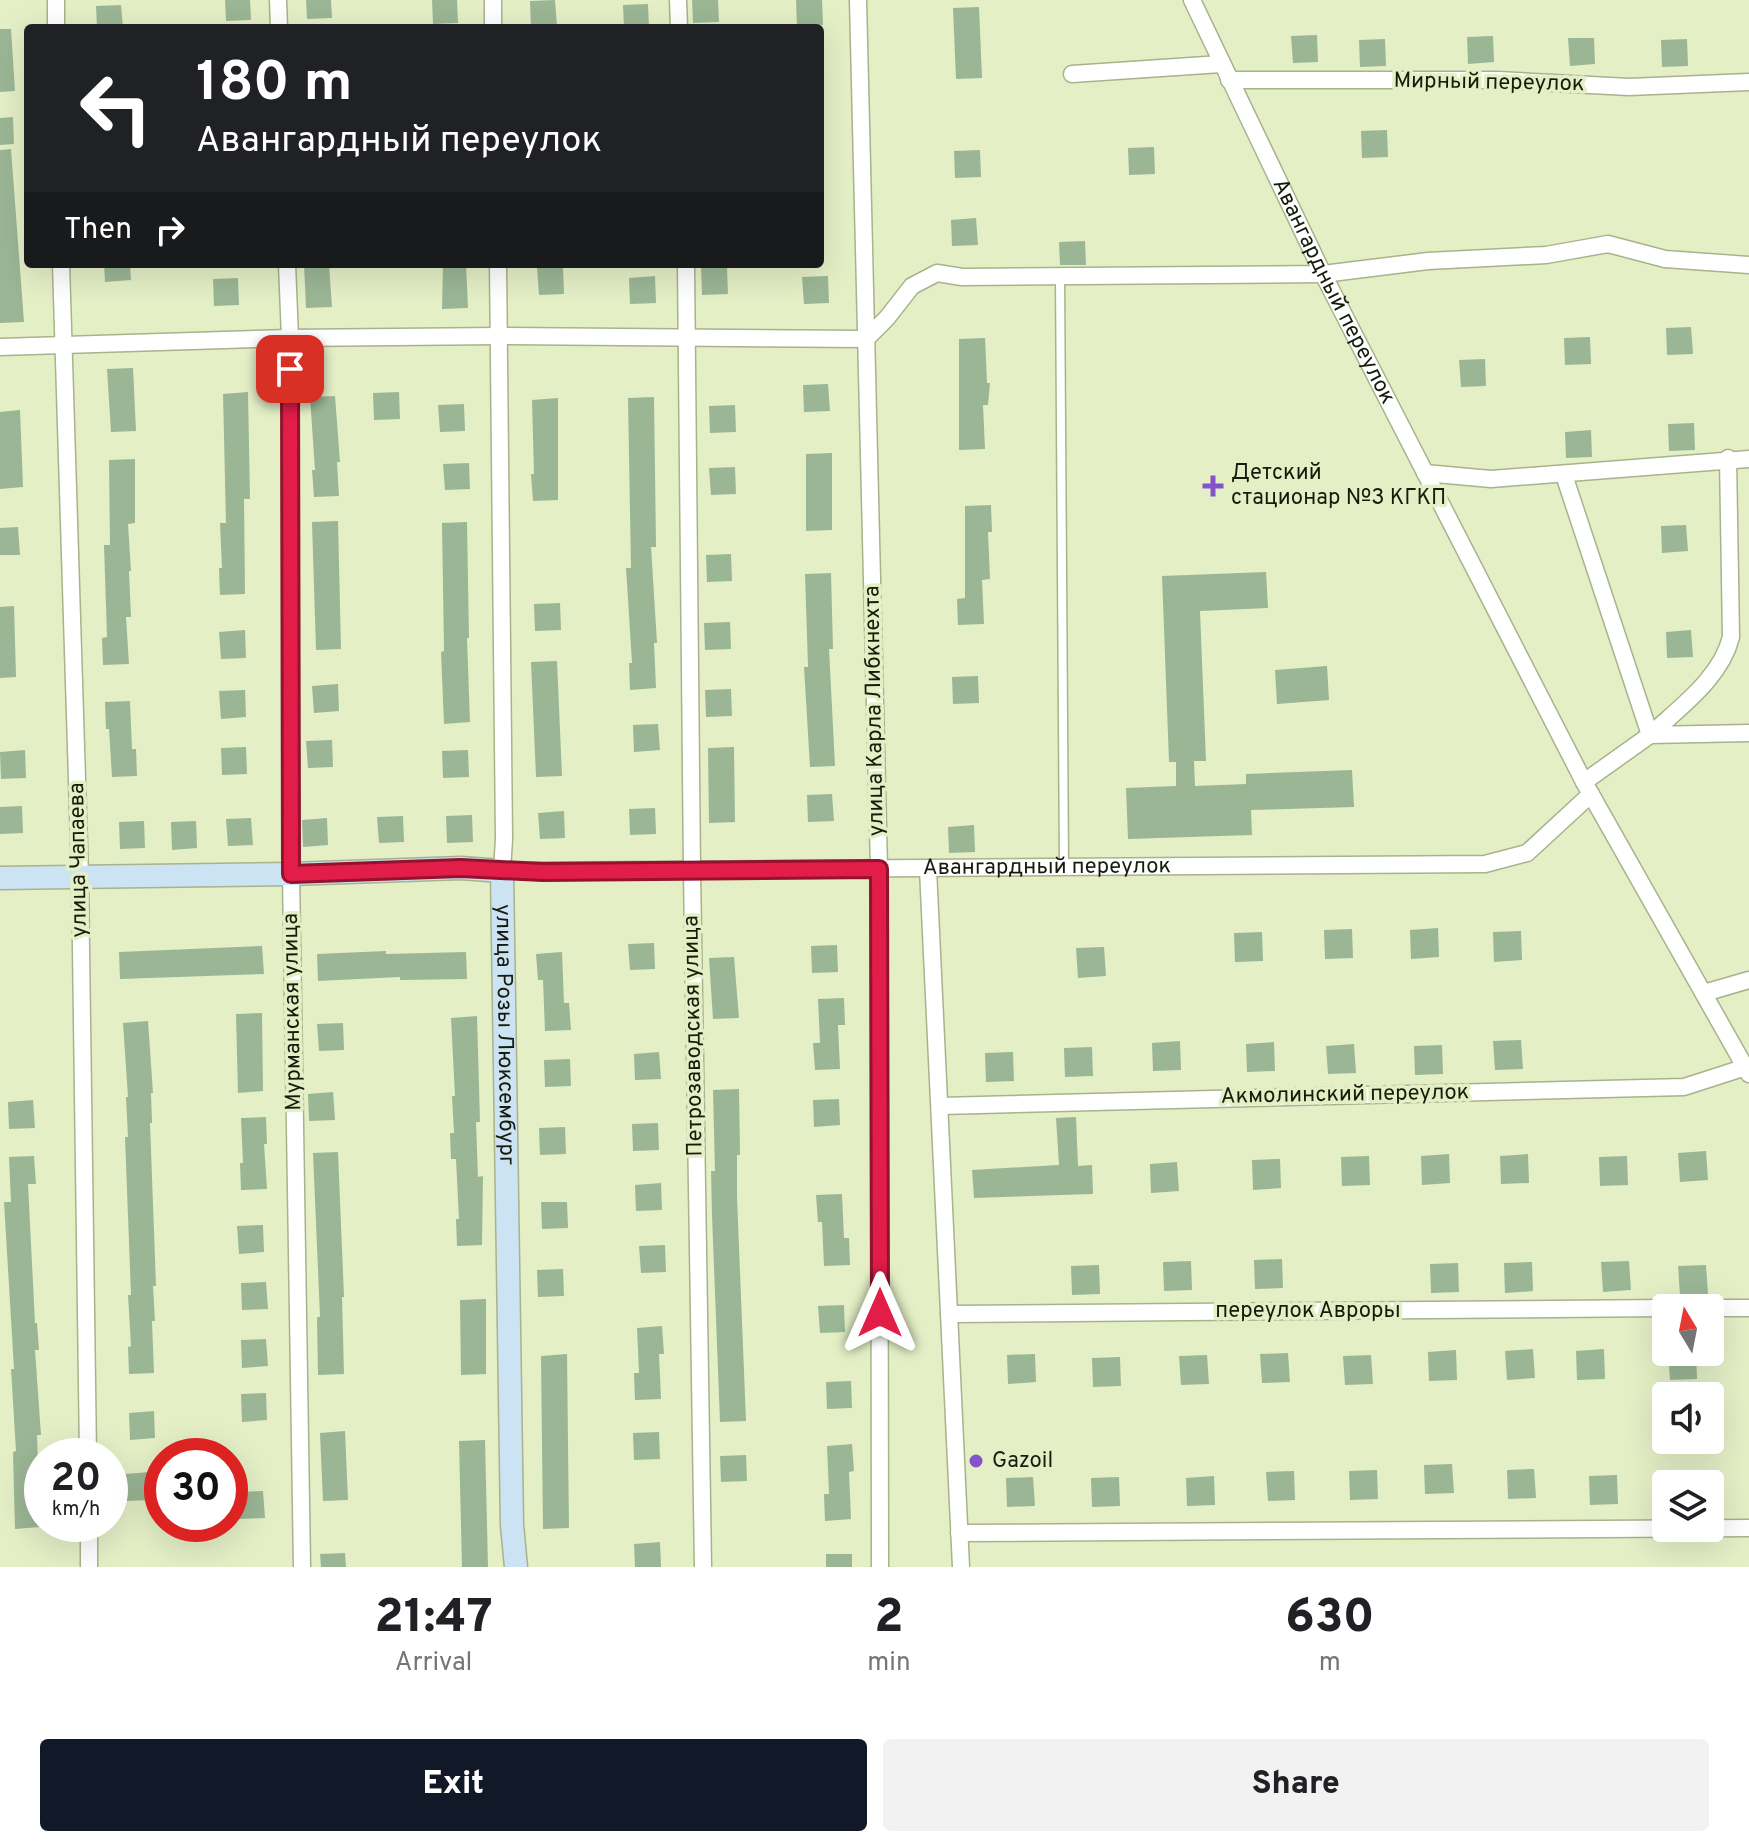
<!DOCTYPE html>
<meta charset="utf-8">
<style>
body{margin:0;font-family:Overpass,sans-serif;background:#f2f2f2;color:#202124;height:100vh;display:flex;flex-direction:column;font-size:30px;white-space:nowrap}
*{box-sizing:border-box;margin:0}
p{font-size:26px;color:#757577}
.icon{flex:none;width:44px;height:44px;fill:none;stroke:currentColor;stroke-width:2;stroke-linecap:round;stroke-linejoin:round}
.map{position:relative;height:1567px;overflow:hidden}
.side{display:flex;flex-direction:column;background:#fff;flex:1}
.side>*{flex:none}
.hud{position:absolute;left:24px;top:24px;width:800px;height:244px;border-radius:8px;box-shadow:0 8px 32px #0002;background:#202124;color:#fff;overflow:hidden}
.needle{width:52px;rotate:350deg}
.tools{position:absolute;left:1652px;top:1294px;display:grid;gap:16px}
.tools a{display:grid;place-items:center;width:72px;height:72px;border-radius:8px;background:#fff;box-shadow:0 8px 32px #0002;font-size:40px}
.speed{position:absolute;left:24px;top:1438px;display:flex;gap:16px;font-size:40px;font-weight:700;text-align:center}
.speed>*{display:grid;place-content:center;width:104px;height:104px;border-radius:50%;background:#fff;box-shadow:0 8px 32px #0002;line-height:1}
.speed small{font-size:20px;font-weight:400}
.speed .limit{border:12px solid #d22;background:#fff;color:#111}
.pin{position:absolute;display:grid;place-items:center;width:68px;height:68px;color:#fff;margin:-34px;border-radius:16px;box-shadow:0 4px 12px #0006}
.me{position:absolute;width:88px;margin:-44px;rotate:0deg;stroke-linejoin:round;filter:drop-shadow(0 0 6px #0008)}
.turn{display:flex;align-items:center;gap:28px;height:168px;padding:0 40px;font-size:36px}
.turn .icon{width:104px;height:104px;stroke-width:2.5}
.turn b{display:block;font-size:56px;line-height:68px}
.then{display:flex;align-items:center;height:76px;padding:0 40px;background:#0003;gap:16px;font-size:30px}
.eta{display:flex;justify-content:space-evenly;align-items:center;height:136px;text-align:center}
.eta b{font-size:48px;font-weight:800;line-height:56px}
.primary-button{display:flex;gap:16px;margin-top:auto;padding:16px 40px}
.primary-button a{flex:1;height:92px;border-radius:8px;background:#111827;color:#fff;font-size:32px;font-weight:800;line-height:92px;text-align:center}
.primary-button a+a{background:#f2f2f2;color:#202124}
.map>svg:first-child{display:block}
.building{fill:#9bb695}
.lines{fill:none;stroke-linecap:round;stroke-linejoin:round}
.lane-casing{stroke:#a8b28c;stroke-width:11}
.street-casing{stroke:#a8b28c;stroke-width:19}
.secondary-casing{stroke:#a8b28c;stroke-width:25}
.lane{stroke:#fff;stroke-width:8}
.street{stroke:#fff;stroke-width:16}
.secondary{stroke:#cce3f3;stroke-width:22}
.route-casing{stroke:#92132f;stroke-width:20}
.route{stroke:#e11d48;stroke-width:14}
.poi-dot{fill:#8452ca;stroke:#e4efc6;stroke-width:3}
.labels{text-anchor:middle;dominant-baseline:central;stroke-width:7;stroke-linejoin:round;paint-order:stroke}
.street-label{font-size:22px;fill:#171b0c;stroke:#e4efc6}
.poi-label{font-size:22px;fill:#171b0c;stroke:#e4efc6;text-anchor:start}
</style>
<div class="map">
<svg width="1749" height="1567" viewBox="0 0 1749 1567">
<rect width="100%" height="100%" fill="#e4efc6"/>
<!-- building -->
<path class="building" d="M225 0H250L251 20 226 21Z
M306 0H331L332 18 307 19Z
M432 0H457L458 23 433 24Z
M555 0 557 26 531 27 530 1Z
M692 0H718L719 22 693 23Z
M796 0H822L823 25 797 26Z
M648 4 649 28H624L623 5Z
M121 5 123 28H97L96 6Z
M979 7 982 78 956 79 953 8Z
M0 29H11L15 91 0 92Z
M1317 35 1318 62 1293 63 1291 36Z
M1493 36 1494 62 1468 64 1467 37Z
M1568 38H1594L1595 64 1570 66Z
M1385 39 1386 66 1360 67 1359 40Z
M1687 39 1688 66 1662 67 1661 40Z
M13 117 14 144 0 145V118Z
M1387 130 1388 157 1362 158 1361 131Z
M1154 147 1155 174 1129 175 1128 148Z
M11 149 24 322 0 323V150Z
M980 150 981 177 955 178 954 151Z
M976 218 978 245 952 246 951 220Z
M1085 241 1086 265H1060L1059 242Z
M104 264H130L131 280 105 282Z
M304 264H329L332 307 306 308Z
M443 264H466L468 308 442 309Z
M563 267 564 294 539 295 537 268Z
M727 267 728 294 702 295 701 268Z
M655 276 656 303 630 304 629 278Z
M828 276 829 303 804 304 802 277Z
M238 278 239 305 214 306 213 279Z
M1691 327 1693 354 1667 355 1666 328Z
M1590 337 1591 364 1565 365 1564 338Z
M985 338 987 383H990L988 405H983L985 449 959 450V339Z
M1485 359 1486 386 1461 387 1459 360Z
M133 368 136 431 111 432 107 369Z
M828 384 830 411 804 412 803 385Z
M248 392 250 499H244L245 594 220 595 219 568H222L220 523H226L223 394Z
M399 392 400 419 374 420 373 393Z
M335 396 340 462H337L339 496 314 497 312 470H315L310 397Z
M654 397 656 547H651L657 643H654L656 688 630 690 629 663H632L626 568H631L628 398Z
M558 398V500L533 501 531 474H534L532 400Z
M464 404 465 431 440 432 438 405Z
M735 405 736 432 710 433 709 406Z
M20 410 23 487 0 489V412Z
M1694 423 1695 450 1669 451 1668 424Z
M1591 430 1592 457 1566 458 1565 432Z
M832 453V530L806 531V454Z
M135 459V523L128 524 131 571H129L131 617H126L129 664 103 665 102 638 107 637 104 545H110L109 460Z
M469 463 470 489 445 490 443 464Z
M735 467 736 494 711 495 709 468Z
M991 505 992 532H988L990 579 982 580 984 624 958 625 957 599 965 598V506Z
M338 521 341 649 316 650 312 522Z
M467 522 469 638H467L470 722 444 724 441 652 444 651 442 523Z
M1686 525 1688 551 1662 553 1661 526Z
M18 527 20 555H0V528Z
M731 554 732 581 707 582 706 555Z
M1266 572 1268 608 1200 611 1206 761H1194L1195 786 1246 784V774L1352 770 1354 807 1251 810 1252 835 1128 839 1126 788 1176 786V762H1169L1162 576Z
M831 573 833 649H829L835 766 810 767 804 667H808L805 574Z
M560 603 561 630 535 631 534 604Z
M14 606 16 677 0 678V607Z
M730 622 731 649 705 650 704 623Z
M245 630 246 658 221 659 219 632Z
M1691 630 1693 657 1667 658 1666 632Z
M557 661 562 776 536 777 531 662Z
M1327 666 1329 700 1277 704 1275 670Z
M978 676 979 703 953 704 952 677Z
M338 684 339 711 314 713 312 686Z
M731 689 732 716 706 717 705 690Z
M245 690 246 717 221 719 219 691Z
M130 701 132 749H136L137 776 112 777 109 729H106L105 702Z
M658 724 660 750 634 752 633 725Z
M332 740 333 767 308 768 306 741Z
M246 747 247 774 222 775 221 748Z
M734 747 735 822 709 823 708 748Z
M25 750 26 778 1 779 0 752Z
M468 750 469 777 443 778 442 751Z
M832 794 834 821 808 822 807 795Z
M22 806 23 833 0 834V807Z
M655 808 656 834 630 835 629 809Z
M564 811 565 838 540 839 538 813Z
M472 815 473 842 447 843 446 816Z
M403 816 404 842 379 843 377 817Z
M251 818 253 845 228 846 226 819Z
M327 818 328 845 303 847 302 820Z
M144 821 145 848 120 849 119 822Z
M196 821 197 848 172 850 171 822Z
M974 825 975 852 949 853 948 827Z
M1438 928 1439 957 1411 959 1410 930Z
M1352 929 1353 958 1325 959 1324 930Z
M1521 931 1522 960 1494 962 1493 932Z
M1262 932 1263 961 1235 962 1234 933Z
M654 943 655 969 630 970 628 944Z
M837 945 838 972 812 973 811 946Z
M262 946 264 974 120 979 119 952Z
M1104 947 1106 976 1078 978 1076 948Z
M386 951V954L466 952 467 979 400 980V977L318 981 317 954Z
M562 952 564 1003H569L571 1030 545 1031 543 980H538L536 954Z
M734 957 739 1018 713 1019 709 958Z
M844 998 845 1025H838L840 1069 815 1070 813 1043H820L818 999Z
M262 1013 263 1091 238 1093 236 1014Z
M477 1016 480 1122H476L478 1177 483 1176 482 1245 457 1246 456 1219H459L456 1159H451L450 1133H454L452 1096H455L451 1018Z
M148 1021 153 1093H151L152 1123H150L156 1286H153L155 1321H152L154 1373 129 1374 128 1347 131 1346 128 1295H131L125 1137H128L126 1097H128L123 1023Z
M343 1023 344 1050 319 1051 317 1024Z
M1521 1040 1523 1069 1495 1070 1493 1041Z
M1180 1041 1181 1070 1153 1071 1152 1043Z
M1274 1042 1275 1071 1247 1072 1246 1044Z
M1354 1044 1356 1073 1328 1074 1326 1046Z
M1442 1045 1443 1074 1415 1075 1414 1046Z
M1092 1047 1093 1076 1065 1077 1064 1048Z
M659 1052 661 1079 635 1080 634 1054Z
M1013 1052 1014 1081 986 1082 985 1053Z
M570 1059 571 1086 545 1087 544 1060Z
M739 1089 740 1155H737V1197L746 1421 720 1422 712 1216 711 1171H715L713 1090Z
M333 1092 335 1120 309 1121 308 1094Z
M839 1099 840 1125 814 1127 813 1100Z
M33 1100 35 1128 9 1129 8 1102Z
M266 1117 267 1144H264L267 1189 241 1190 240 1163H243L241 1118Z
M1076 1117 1078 1166 1092 1165 1093 1194 974 1198 972 1170 1059 1165 1056 1118Z
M658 1123 659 1150 633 1151 632 1124Z
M565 1127 566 1154 540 1155 539 1128Z
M1706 1151 1708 1180 1680 1182 1678 1153Z
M338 1152 344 1297H342L344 1374 318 1375 317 1317H320L313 1153Z
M1449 1154 1450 1183 1422 1185 1421 1156Z
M1528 1154 1529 1183 1501 1184 1500 1156Z
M34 1156 36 1184H28L35 1323H37L39 1350H35L41 1435H37L40 1527 15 1529 13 1452 16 1451 11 1369H14L4 1202H11L9 1157Z
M1369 1156 1370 1185 1342 1186 1341 1157Z
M1627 1156 1628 1185 1600 1186 1599 1157Z
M1280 1159 1281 1188 1253 1190 1252 1160Z
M1177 1162 1179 1191 1151 1193 1150 1164Z
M661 1183 662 1210 636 1211 635 1185Z
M842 1194 844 1238H849L850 1265 824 1266 822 1222H818L816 1195Z
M541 1202H567L568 1228 542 1229Z
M263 1225 264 1252 239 1254 237 1226Z
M665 1245 666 1272 641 1273 639 1246Z
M1282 1259 1283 1288 1255 1289 1254 1260Z
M1191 1261 1192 1290 1164 1291 1163 1262Z
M1629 1261 1631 1290 1603 1292 1601 1262Z
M1532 1262 1533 1291 1505 1293 1504 1263Z
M1458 1263 1459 1292 1431 1293 1430 1264Z
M1099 1265 1100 1294 1072 1295 1071 1266Z
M1706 1265 1708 1294 1680 1295 1678 1266Z
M563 1269 564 1296 538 1297 537 1270Z
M266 1282 268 1309 242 1310 241 1283Z
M486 1299V1374L461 1375 460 1300Z
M844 1305 845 1332 820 1333 818 1306Z
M662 1326 664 1354H659L661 1399 635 1400 634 1373H639L637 1328Z
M266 1339 268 1366 242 1368 241 1340Z
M1533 1349 1535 1378 1507 1380 1505 1351Z
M1604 1349 1605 1379 1577 1380 1576 1351Z
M1456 1350 1457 1380 1429 1381 1428 1352Z
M1668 1352H1696L1697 1379 1670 1380Z
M1288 1353 1290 1382 1262 1383 1260 1354Z
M567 1354 569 1528 543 1529 541 1356Z
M1035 1354 1036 1382 1008 1384 1007 1355Z
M1207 1355 1209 1384 1181 1385 1179 1356Z
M1371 1355 1373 1384 1345 1385 1343 1356Z
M1120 1357 1121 1386 1093 1387 1092 1358Z
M851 1381 852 1408 827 1409 826 1382Z
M266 1393 267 1420 242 1422 241 1394Z
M154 1411 155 1438 130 1440 129 1413Z
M345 1431 348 1500 323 1501 320 1433Z
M659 1432 660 1459 634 1460 633 1433Z
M485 1440 488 1567H462L459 1441Z
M852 1444 854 1471 849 1472 851 1519 825 1521 824 1494H829L827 1446Z
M746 1455 747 1481 721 1482 720 1456Z
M1452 1464 1454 1493 1425 1494 1424 1465Z
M1534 1469 1536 1498 1508 1499 1507 1470Z
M1377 1470 1378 1499 1350 1500 1349 1471Z
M1294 1471 1295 1500 1268 1501 1266 1472Z
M1694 1471V1484H1666V1472Z
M150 1472 152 1500 126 1501 125 1474Z
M1617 1475 1618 1504 1590 1505 1589 1476Z
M1214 1476 1215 1505 1187 1506 1186 1478Z
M1033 1477 1035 1506 1007 1507 1006 1478Z
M1119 1477 1120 1506 1092 1507 1091 1478Z
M263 1491 265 1518 239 1519 238 1492Z
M660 1542 661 1567H635L634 1544Z
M345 1553 346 1567H321L320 1554Z
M826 1554H852V1567H826Z"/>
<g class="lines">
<!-- lane casing -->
<g class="lane-casing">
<path id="lane" d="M1060 276 1064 867"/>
</g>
<!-- street casing -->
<g class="street-casing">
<g id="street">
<path d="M56 0V28"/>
<path d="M278 0 279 28"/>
<path d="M493 0V28"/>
<path d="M678 0 679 28"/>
<path d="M858 0 879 869 880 1567"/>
<path id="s1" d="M1192 0 1323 274 1584 782 1749 1074"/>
<path d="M1072 74 1221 64"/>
<path d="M1229 80H1498L1629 87 1749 82"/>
<path d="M61 264 80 876 88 1456"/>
<path d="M287 264 290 338 291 874 302 1567"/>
<path id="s2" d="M498 264 504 839 502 871 1485 864 1527 853 1591 794"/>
<path d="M686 264 692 871 703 1567"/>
<path d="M0 347 290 338 500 336 866 339 887 318 912 286 937 273 962 277 1323 274 1428 261 1546 255 1608 244 1665 259 1749 265"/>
<path d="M1425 473 1491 479 1749 459"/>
<path d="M1564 475 1650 735C1680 707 1721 678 1731 637L1728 458"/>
<path d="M1584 782 1650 735 1749 733"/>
<path d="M928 869 961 1567"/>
<path d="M1704 993 1749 980"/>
<path d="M941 1106 1684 1087 1746 1067"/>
<path d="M1702 1308H1749"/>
<path d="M949 1314 1666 1308"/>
<path d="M89 1524V1567"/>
<path d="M959 1533 1749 1528"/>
</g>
</g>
<!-- secondary casing -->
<g class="secondary-casing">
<g id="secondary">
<path id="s3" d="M0 878 291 874 461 868 502 871 512 1525 516 1567"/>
</g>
</g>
<!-- lane -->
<use href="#lane" class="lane"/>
<!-- street -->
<use href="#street" class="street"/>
<!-- secondary -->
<use href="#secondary" class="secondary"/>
</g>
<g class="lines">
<!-- route casing -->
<g class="route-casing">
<path id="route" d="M290 369 291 874 461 868 543 872 879 869 880 1313"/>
</g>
<!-- route -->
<use href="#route" class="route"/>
</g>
<!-- markers -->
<g class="poi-dot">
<path d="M1209 474h8v8h8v8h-8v8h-8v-8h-8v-8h8z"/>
<circle cx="976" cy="1461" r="8"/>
</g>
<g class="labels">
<!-- street labels -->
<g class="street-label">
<text transform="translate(1489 83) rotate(1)">Мирный переулок</text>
<text stroke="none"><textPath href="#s1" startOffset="324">Авангардный переулок</textPath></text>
<text transform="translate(875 711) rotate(-91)">улица Карла Либкнехта</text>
<text transform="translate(79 860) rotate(-91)">улица Чапаева</text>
<text stroke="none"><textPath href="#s2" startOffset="1152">Авангардный переулок</textPath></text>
<text transform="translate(293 1012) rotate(-91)">Мурманская улица</text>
<text stroke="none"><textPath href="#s3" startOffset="666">улица Розы Люксембург</textPath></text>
<text transform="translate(694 1036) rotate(-91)">Петрозаводская улица</text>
<text transform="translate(1345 1095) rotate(-1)">Акмолинский переулок</text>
<text x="1308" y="1311">переулок Авроры</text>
</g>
<!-- poi labels -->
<g class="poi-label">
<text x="1231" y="473">Детский<tspan x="1231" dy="25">стационар №3 КГКП</tspan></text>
<text x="992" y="1461">Gazoil</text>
</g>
</g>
</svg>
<div class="tools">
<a><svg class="needle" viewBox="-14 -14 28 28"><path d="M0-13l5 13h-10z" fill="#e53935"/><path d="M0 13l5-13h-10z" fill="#757577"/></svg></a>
<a><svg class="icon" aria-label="sound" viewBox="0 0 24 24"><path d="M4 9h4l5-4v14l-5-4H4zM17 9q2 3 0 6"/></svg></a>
<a><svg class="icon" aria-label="layers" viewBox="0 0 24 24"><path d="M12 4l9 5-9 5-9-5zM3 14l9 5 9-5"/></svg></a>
</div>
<div class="speed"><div>20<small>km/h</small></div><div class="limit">30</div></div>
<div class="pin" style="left:290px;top:369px;background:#d93025"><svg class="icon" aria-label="arrive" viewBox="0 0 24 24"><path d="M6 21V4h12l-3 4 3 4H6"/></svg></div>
<svg class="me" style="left:880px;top:1313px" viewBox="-20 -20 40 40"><path d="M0-17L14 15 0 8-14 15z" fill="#e11d48" stroke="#fff" stroke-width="4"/></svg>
<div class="hud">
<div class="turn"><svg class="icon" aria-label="left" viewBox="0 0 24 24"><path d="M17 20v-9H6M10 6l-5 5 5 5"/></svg><div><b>180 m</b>Авангардный переулок</div></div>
<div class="then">Then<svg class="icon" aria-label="right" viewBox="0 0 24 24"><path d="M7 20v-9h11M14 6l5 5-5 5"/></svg></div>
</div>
</div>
<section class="side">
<div class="eta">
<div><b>21:47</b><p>Arrival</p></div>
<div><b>2</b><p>min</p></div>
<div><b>630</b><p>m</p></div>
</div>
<div class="primary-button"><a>Exit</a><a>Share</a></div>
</section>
